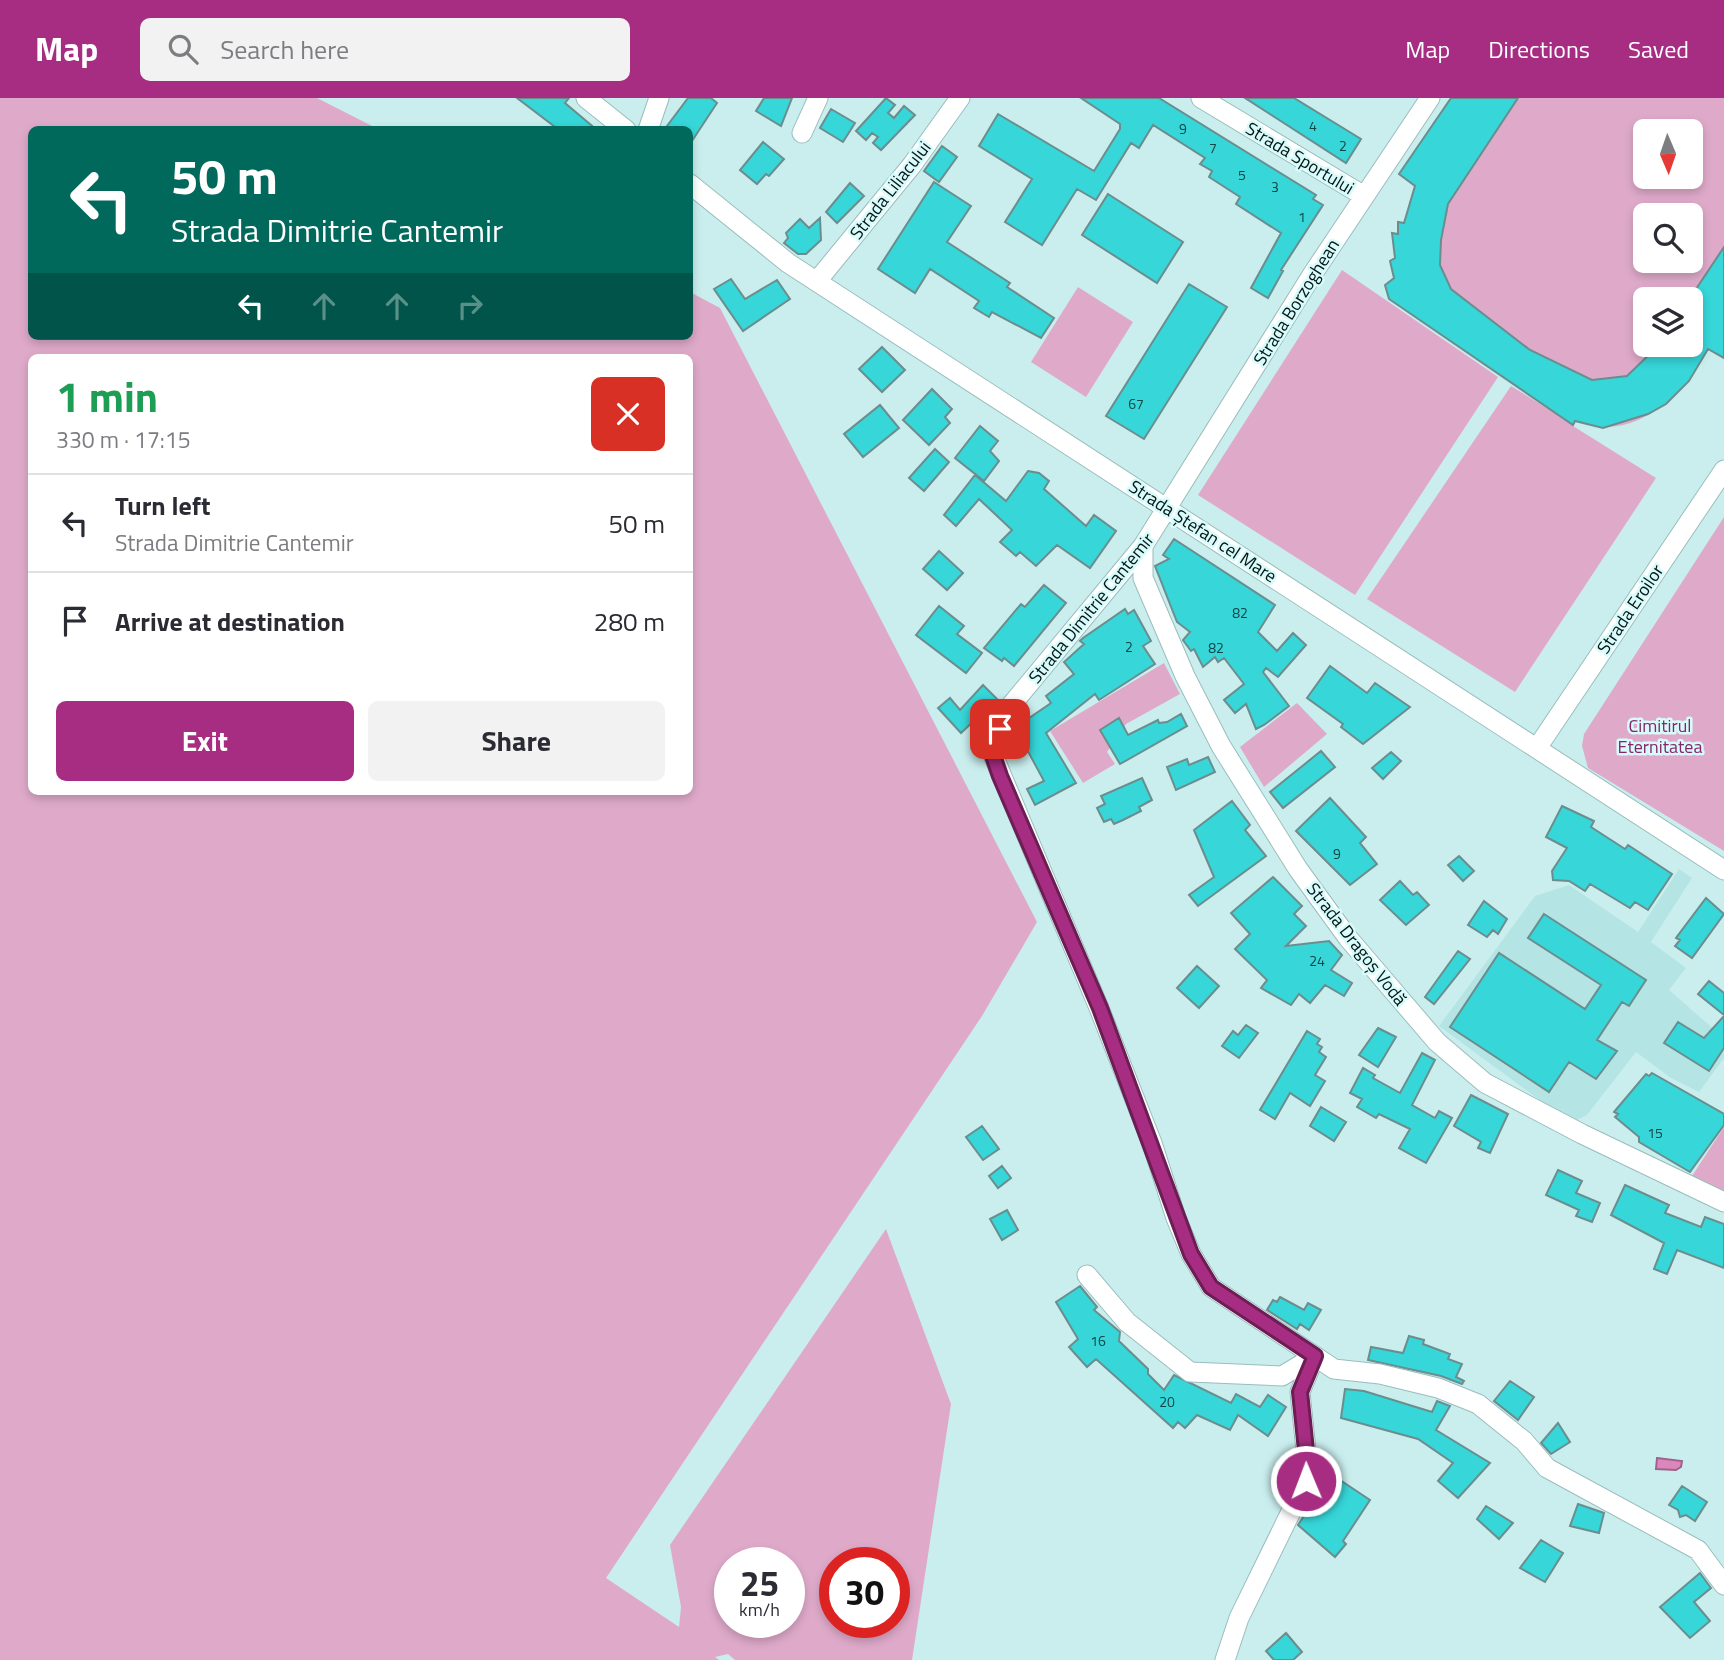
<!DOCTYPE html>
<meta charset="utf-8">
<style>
body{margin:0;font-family:"Titillium Web",sans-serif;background:#f2f2f3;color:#2b2b33;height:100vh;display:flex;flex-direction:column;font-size:26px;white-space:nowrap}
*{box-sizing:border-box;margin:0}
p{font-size:23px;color:#7c7c81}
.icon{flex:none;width:38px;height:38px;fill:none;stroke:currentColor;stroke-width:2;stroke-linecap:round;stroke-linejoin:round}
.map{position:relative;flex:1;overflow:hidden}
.drawer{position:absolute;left:28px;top:256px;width:665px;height:441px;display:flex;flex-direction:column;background:#fff;border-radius:10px;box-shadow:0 4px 10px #0003}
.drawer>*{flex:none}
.hud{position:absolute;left:28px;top:28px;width:665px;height:214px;border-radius:10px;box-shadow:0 4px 10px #0003;background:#00695c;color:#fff;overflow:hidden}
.needle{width:46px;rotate:178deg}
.controls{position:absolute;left:1633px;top:21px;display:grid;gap:14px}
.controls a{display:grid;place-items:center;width:70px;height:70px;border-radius:10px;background:#fff;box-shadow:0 4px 10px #0003;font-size:35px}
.speed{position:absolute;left:714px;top:1449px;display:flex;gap:14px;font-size:35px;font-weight:700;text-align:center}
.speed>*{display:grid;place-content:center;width:91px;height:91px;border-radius:50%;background:#fff;box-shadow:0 4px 10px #0003;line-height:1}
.speed small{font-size:18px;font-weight:400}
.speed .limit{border:10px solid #d22;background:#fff;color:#111}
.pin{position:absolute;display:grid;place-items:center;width:60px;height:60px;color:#fff;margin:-30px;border-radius:14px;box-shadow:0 4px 10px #0006}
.me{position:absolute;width:77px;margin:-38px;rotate:359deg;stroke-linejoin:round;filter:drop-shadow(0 0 5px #0008)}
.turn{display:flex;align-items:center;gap:24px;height:147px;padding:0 28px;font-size:32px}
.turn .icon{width:91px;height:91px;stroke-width:2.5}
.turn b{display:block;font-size:49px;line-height:60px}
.lanes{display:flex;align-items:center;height:66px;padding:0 28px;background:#0003;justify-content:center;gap:35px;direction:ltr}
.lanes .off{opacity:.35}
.round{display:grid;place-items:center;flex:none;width:74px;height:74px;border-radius:10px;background:#f2f2f3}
.overview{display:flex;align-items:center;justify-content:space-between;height:119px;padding:0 28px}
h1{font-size:42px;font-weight:700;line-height:52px;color:#1e9e55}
.primary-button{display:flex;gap:14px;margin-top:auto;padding:14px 28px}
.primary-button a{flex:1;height:80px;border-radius:10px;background:#a62d82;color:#fff;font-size:28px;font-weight:700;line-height:80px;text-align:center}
.primary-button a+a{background:#f2f2f3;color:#2b2b33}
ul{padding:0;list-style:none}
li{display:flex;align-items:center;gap:21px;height:98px;padding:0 28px;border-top:2px solid #e1e1e2}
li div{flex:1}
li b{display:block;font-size:26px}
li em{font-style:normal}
header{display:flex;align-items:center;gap:42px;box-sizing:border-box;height:98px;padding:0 35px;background:#a62d82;color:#fff}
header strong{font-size:33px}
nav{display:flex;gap:38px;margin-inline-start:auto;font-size:24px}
.search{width:490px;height:63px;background:#f2f2f3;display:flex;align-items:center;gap:18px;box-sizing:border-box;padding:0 24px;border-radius:10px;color:#7c7c81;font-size:26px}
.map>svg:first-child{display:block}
.built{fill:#b5e4e4}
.green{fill:#dfaaca;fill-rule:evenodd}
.water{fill:#dc86bc;stroke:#9c648a;stroke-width:2}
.building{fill:#36d6d9;stroke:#6b8d8d;stroke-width:2}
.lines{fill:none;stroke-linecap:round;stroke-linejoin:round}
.minor-casing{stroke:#9abdbd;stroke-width:21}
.minor{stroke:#fff;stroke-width:19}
.route-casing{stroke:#6c1d54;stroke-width:18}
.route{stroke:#a62d82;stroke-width:12}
.labels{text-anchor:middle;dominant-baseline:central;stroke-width:5;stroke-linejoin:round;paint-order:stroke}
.number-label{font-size:14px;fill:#134445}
.street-label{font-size:18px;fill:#071414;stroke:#d7fbfb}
.park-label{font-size:18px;fill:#89246b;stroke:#d7fbfb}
</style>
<header>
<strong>Map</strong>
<div class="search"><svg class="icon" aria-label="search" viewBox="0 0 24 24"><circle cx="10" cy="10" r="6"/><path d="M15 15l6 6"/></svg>Search here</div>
<nav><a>Map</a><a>Directions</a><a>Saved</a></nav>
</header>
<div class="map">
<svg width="1724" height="1562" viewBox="0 0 1724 1562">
<rect width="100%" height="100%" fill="#caeeee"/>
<!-- built -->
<path class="built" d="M1679 771 1692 780 1651 844 1686 870 1669 892 1724 940V960L1699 994 1671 980 1636 954 1587 1017 1571 1025 1439 928 1535 798 1569 787 1638 834Z"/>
<!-- green -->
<path class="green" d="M0 0H317L378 31 32 32V238H690V194L720 210 1037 824 982 918 606 1480 679 1529 681 1509 670 1447 886 1131 951 1306 912 1562H735L728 1556 715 1559 719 1562H0ZM32 259H690V693H32ZM730 1465H789V1524H730ZM835 1465H894V1524H835Z
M1451 0H1724V260L1708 251C1686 288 1651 331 1602 329 1593 329 1583 325 1575 323L1573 328 1656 380 1515 594 1367 501 1511 288 1569 324 1389 201 1385 187 1394 180 1390 163 1395 159 1392 135H1398V124H1404L1414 88 1399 76ZM1645 33H1690V79H1645ZM1645 117H1690V163H1645ZM1645 201H1690V247H1645Z
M1342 172 1498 279 1355 497 1198 397Z
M1078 189 1133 224 1086 299 1031 264Z
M1724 419V753L1588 670 1582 648 1584 636Z
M1164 565 1180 596 1126 626 1107 654 1115 666 1083 685 1050 633Z
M1297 605 1327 636 1264 689 1240 649Z
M1724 1029V1096L1690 1081Z"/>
<!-- water -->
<path class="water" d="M1657 1360 1682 1363 1681 1369 1676 1372 1656 1371Z"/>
<!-- building -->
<path class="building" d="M517 0H569L565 5 597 32H559Z
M688 0H711L717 5 690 46V32H664Z
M764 0H792L781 28 756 13Z
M886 0 895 7 888 15 894 20 904 8 915 17 881 52 873 45 878 39 872 35 866 42 856 33Z
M1081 0H1159L1316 97 1313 101 1323 107 1281 172 1283 173 1268 200 1251 190 1281 135 1236 106 1240 99 1209 79 1212 73 1200 66 1205 60 1153 27 1139 50 1131 45 1096 102 1077 91 1042 147 1005 124 1032 81 979 48 998 16 1094 73 1120 31V26Z
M1245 0H1294L1361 41 1346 65Z
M1451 0H1518L1448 106 1441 142 1440 167 1451 191 1530 252 1592 282 1627 278 1659 247H1690V200L1724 149V260L1708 251 1689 283 1666 306 1648 316 1603 330 1575 323 1573 327 1389 201 1385 187 1394 180 1390 163 1395 160 1392 135 1398 136V124L1404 125 1415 88 1399 76Z
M831 11 855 25 843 44 820 30Z
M763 44 784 61 769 78 766 76 757 86 740 72Z
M942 48 957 59 939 84 924 73Z
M934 84 971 108 947 144 1010 185 1007 189 1054 220 1041 240 992 214 989 219 974 210 979 203 930 171 915 195 878 171Z
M850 85 864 98 837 125 826 114Z
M1108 96 1183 144 1157 185 1082 137Z
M820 120 821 142 806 156H798L784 145 788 140 786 135 800 121 809 130Z
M731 181 745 201 777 182 790 201 743 233 714 191Z
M1189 186 1227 209 1144 341 1106 318Z
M882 249 905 272 882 294 859 271Z
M932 291 952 311 945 319 950 325 929 347 903 322Z
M880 307 899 330 863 359 844 336Z
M980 328 998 343 990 353 999 363 984 383 955 360Z
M935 351 949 364 924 393 909 380Z
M1028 373 1039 375 1049 383 1044 391 1086 428 1094 417 1116 433 1090 470 1057 447 1036 468 1020 454 1016 458 1000 444 1012 432 979 401 956 428 944 417 975 377 1006 403Z
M1174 441 1275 507 1258 534 1277 553 1293 535 1306 547 1278 579 1266 570 1263 574 1289 608 1264 627 1256 631 1246 606 1235 615 1224 602 1244 586 1224 560 1218 564 1215 559 1203 569 1194 551 1191 553 1183 542 1190 534 1177 524 1155 468 1169 461 1163 457Z
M939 453 963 475 947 492 923 471Z
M1044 487 1066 505 1014 568 1004 560 1002 563 984 550 1021 506 1025 509Z
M939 508 964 528 957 536 982 555 966 575 916 537Z
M1125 511 1128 516 1134 512 1151 543 1143 548 1155 566 1099 602 1095 596 1046 635 1076 685 1035 707 1027 691 1044 683 1024 646 1018 650 1010 638 1013 631 1051 605 1046 598 1074 576 1064 564 1084 546 1080 543 1083 540Z
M1330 568 1367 595 1375 585 1410 609 1363 646 1341 629 1343 626 1307 600Z
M983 587 997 601 961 635 938 610 950 600 960 612Z
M1181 616 1187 628 1120 666 1100 632 1119 620 1128 637 1158 622 1159 625 1167 624Z
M1321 653 1335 669 1283 710 1270 694Z
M1391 654 1401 663 1383 681 1372 670Z
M1208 659 1215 674 1176 692 1167 669 1187 661 1189 667Z
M1142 680 1152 702 1139 709 1141 713 1123 722 1114 726 1111 721 1104 724 1097 710 1105 706 1101 698Z
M1330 700 1366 739 1360 745 1377 766 1350 787 1296 733Z
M1232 703 1250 727 1245 732 1266 758 1198 808 1189 797 1214 779 1194 732Z
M1562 708 1594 723 1591 729 1625 751 1628 747 1672 776 1648 812 1635 804 1630 810 1590 786 1585 793 1569 783 1553 782 1552 773 1567 750 1546 739Z
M1459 758 1474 773 1463 783 1448 767Z
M1273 779 1302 808 1294 816 1306 828 1286 848 1329 843 1342 857 1331 872 1352 885 1344 898 1325 887 1310 905 1299 896 1291 907 1261 890 1267 882 1235 851 1250 836 1231 815Z
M1400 783 1413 797 1417 794 1429 807 1406 827 1380 802Z
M1706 800 1724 816 1692 860 1675 848 1680 842 1676 840Z
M1484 803 1507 821 1498 836 1493 832 1487 839 1468 827Z
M1544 816 1646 882 1629 908 1622 904 1597 942 1617 953 1596 981 1569 964 1549 994 1450 929 1499 855 1585 911 1601 887 1528 840Z
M1458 853 1470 861 1434 906 1425 899Z
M1197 868 1219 888 1199 910 1177 890Z
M1709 883 1724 895V917L1698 896Z
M1724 918V950L1709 973 1664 945 1678 924 1704 940Z
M1246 927 1258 935 1239 960 1222 948 1233 933 1238 937Z
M1378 930 1396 939 1378 969 1359 957Z
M1307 933 1320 941 1317 946 1322 949 1319 954 1326 959 1315 977 1325 983 1310 1008 1290 995 1275 1021 1260 1012Z
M1422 955 1435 962 1412 1007 1435 1020 1439 1013 1452 1020 1426 1065 1399 1050 1410 1031 1379 1016 1376 1020 1357 1009 1362 1001 1350 995 1363 970 1375 977 1373 980 1400 995Z
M1652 975 1724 1016V1027L1690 1074 1639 1044V1039L1615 1019 1618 1016 1614 1014 1646 976 1649 978Z
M1471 997 1508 1016 1490 1055 1478 1050 1481 1044 1454 1028Z
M1321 1009 1346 1024 1334 1043 1310 1028Z
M982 1028 999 1051 983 1062 966 1039Z
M1002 1068 1011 1080 998 1090 989 1078Z
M1558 1072 1582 1083 1576 1095 1600 1105 1592 1124 1576 1118 1579 1112 1546 1097Z
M1625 1087 1669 1107 1665 1115 1701 1129 1705 1119 1724 1126V1170L1677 1152 1667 1176 1654 1171 1664 1145 1611 1117Z
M1007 1112 1018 1132 1002 1142 990 1121Z
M1080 1188 1097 1209 1094 1212 1120 1234 1119 1243 1148 1271V1276L1164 1292 1174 1277 1231 1305 1236 1296 1260 1309 1268 1297 1286 1309 1268 1338 1238 1317 1230 1332 1197 1317 1185 1330 1178 1324 1173 1330 1096 1261 1087 1269 1069 1249 1078 1241 1056 1204Z
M1280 1199 1304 1212 1308 1205 1321 1212 1309 1232 1300 1226 1297 1231 1267 1212 1273 1202 1277 1204Z
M1409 1238 1424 1242 1423 1246 1450 1256 1448 1261 1462 1266 1456 1279 1464 1283 1462 1286 1441 1278 1368 1262 1371 1249 1403 1255Z
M1510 1283 1534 1299 1518 1322 1494 1303Z
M1345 1291 1364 1293 1432 1314 1437 1303 1450 1308 1436 1332 1490 1365 1458 1400 1438 1383 1453 1365 1418 1341 1341 1320Z
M1558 1325 1570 1344 1551 1356 1541 1345Z
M1331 1376 1370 1402 1343 1443 1346 1446 1335 1459 1298 1427Z
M1682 1388 1707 1404 1695 1423 1686 1417 1680 1419 1678 1412 1669 1407Z
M1578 1406 1604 1415 1599 1435 1570 1428Z
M1486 1408 1513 1425 1499 1441 1477 1421Z
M1541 1442 1563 1455 1545 1484 1520 1470Z
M1700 1475 1711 1490 1694 1504 1710 1523 1690 1540 1660 1509Z
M1286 1535 1302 1554 1293 1562H1274L1266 1553Z"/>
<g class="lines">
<!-- minor casing -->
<g class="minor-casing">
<path id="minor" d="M586 0 626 32
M1201 0 1364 98
M1430 0 1312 177 1143 448 1008 611 991 652 1099 910 1152 1045 1176 1120 1191 1156 1211 1189 1334 1271 1380 1276 1438 1290 1478 1306 1524 1343 1547 1370 1698 1452 1724 1487
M648 32 659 0
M802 35 818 0
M690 86 788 165 1724 772
M817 183 912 67 960 0
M1143 448V480L1185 578 1221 648 1298 771 1348 840 1437 944 1485 985 1582 1036 1724 1104
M1537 650 1724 372
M1087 1177 1127 1224 1190 1274 1282 1278 1315 1258
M1225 1562 1239 1520 1306 1383 1307 1362 1300 1294 1315 1258"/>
</g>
<!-- minor -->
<use href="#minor" class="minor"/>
</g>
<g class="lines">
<!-- route casing -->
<g class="route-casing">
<path id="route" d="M1000 631 991 652 1000 678 1100 910 1191 1156 1211 1189 1315 1258 1300 1294 1307 1362 1306 1383"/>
</g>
<!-- route -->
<use href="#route" class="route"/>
</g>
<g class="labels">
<!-- number labels -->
<g class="number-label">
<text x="1313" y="27">4</text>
<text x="1183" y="30">9</text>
<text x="1343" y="47">2</text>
<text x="1213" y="49">7</text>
<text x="1242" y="76">5</text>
<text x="1275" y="88">3</text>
<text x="1302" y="118">1</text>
<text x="1136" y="305">67</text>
<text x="1240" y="514">82</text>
<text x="1129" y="548">2</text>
<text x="1216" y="549">82</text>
<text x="1337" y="755">9</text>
<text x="1317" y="862">24</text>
<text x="1655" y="1034">15</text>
<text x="1098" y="1242">16</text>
<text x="1167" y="1303">20</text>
</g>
<!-- street labels -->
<g class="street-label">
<text transform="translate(1300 60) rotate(31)">Strada Sportului</text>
<text transform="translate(890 92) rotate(-52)">Strada Liliacului</text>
<text transform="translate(1296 204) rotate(-58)">Strada Borzoghean</text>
<text transform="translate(1203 433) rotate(33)">Strada Ștefan cel Mare</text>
<text transform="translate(1091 510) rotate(-51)">Strada Dimitrie Cantemir</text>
<text transform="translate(1630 511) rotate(-56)">Strada Eroilor</text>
<text transform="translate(1357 846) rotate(52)">Strada Dragoș Vodă</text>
</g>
<!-- park labels -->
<g class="park-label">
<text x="1660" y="627">Cimitirul<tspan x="1660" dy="21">Eternitatea</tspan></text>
</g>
</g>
</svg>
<div class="controls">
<a><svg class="needle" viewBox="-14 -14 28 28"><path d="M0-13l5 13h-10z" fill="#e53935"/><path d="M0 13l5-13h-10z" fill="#7c7c81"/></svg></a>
<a><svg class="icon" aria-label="search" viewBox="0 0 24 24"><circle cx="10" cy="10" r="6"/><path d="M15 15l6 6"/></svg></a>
<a><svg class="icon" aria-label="layers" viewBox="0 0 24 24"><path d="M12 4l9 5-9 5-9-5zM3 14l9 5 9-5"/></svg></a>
</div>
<div class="speed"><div>25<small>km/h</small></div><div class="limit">30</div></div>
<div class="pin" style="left:1000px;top:631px;background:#d93025"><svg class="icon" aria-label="arrive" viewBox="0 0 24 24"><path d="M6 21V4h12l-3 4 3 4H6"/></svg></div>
<svg class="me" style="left:1306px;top:1383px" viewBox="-20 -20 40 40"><circle r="17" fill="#a62d82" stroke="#fff" stroke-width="3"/><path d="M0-11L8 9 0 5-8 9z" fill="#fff"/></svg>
<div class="hud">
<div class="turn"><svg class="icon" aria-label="left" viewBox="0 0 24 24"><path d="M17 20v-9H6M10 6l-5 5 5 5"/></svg><div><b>50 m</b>Strada Dimitrie Cantemir</div></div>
<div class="lanes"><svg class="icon" aria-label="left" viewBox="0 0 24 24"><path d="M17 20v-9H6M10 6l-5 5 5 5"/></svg><svg class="icon off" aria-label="ahead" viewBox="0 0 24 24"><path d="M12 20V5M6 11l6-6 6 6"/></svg><svg class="icon off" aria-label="ahead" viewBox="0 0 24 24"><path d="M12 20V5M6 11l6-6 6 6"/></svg><svg class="icon off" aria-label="right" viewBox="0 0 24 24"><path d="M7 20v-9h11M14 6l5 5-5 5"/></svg></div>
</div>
<section class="drawer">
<div class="overview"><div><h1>1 min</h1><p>330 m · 17:15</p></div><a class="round" style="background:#d93025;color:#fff"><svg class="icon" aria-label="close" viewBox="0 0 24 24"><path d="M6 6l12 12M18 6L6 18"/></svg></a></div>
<ul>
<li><svg class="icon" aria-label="left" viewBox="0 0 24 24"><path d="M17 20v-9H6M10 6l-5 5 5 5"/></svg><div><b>Turn left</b><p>Strada Dimitrie Cantemir</p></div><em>50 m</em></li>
<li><svg class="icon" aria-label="arrive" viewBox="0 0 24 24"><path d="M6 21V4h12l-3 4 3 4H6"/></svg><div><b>Arrive at destination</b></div><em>280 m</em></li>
</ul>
<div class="primary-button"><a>Exit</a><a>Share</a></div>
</section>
</div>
